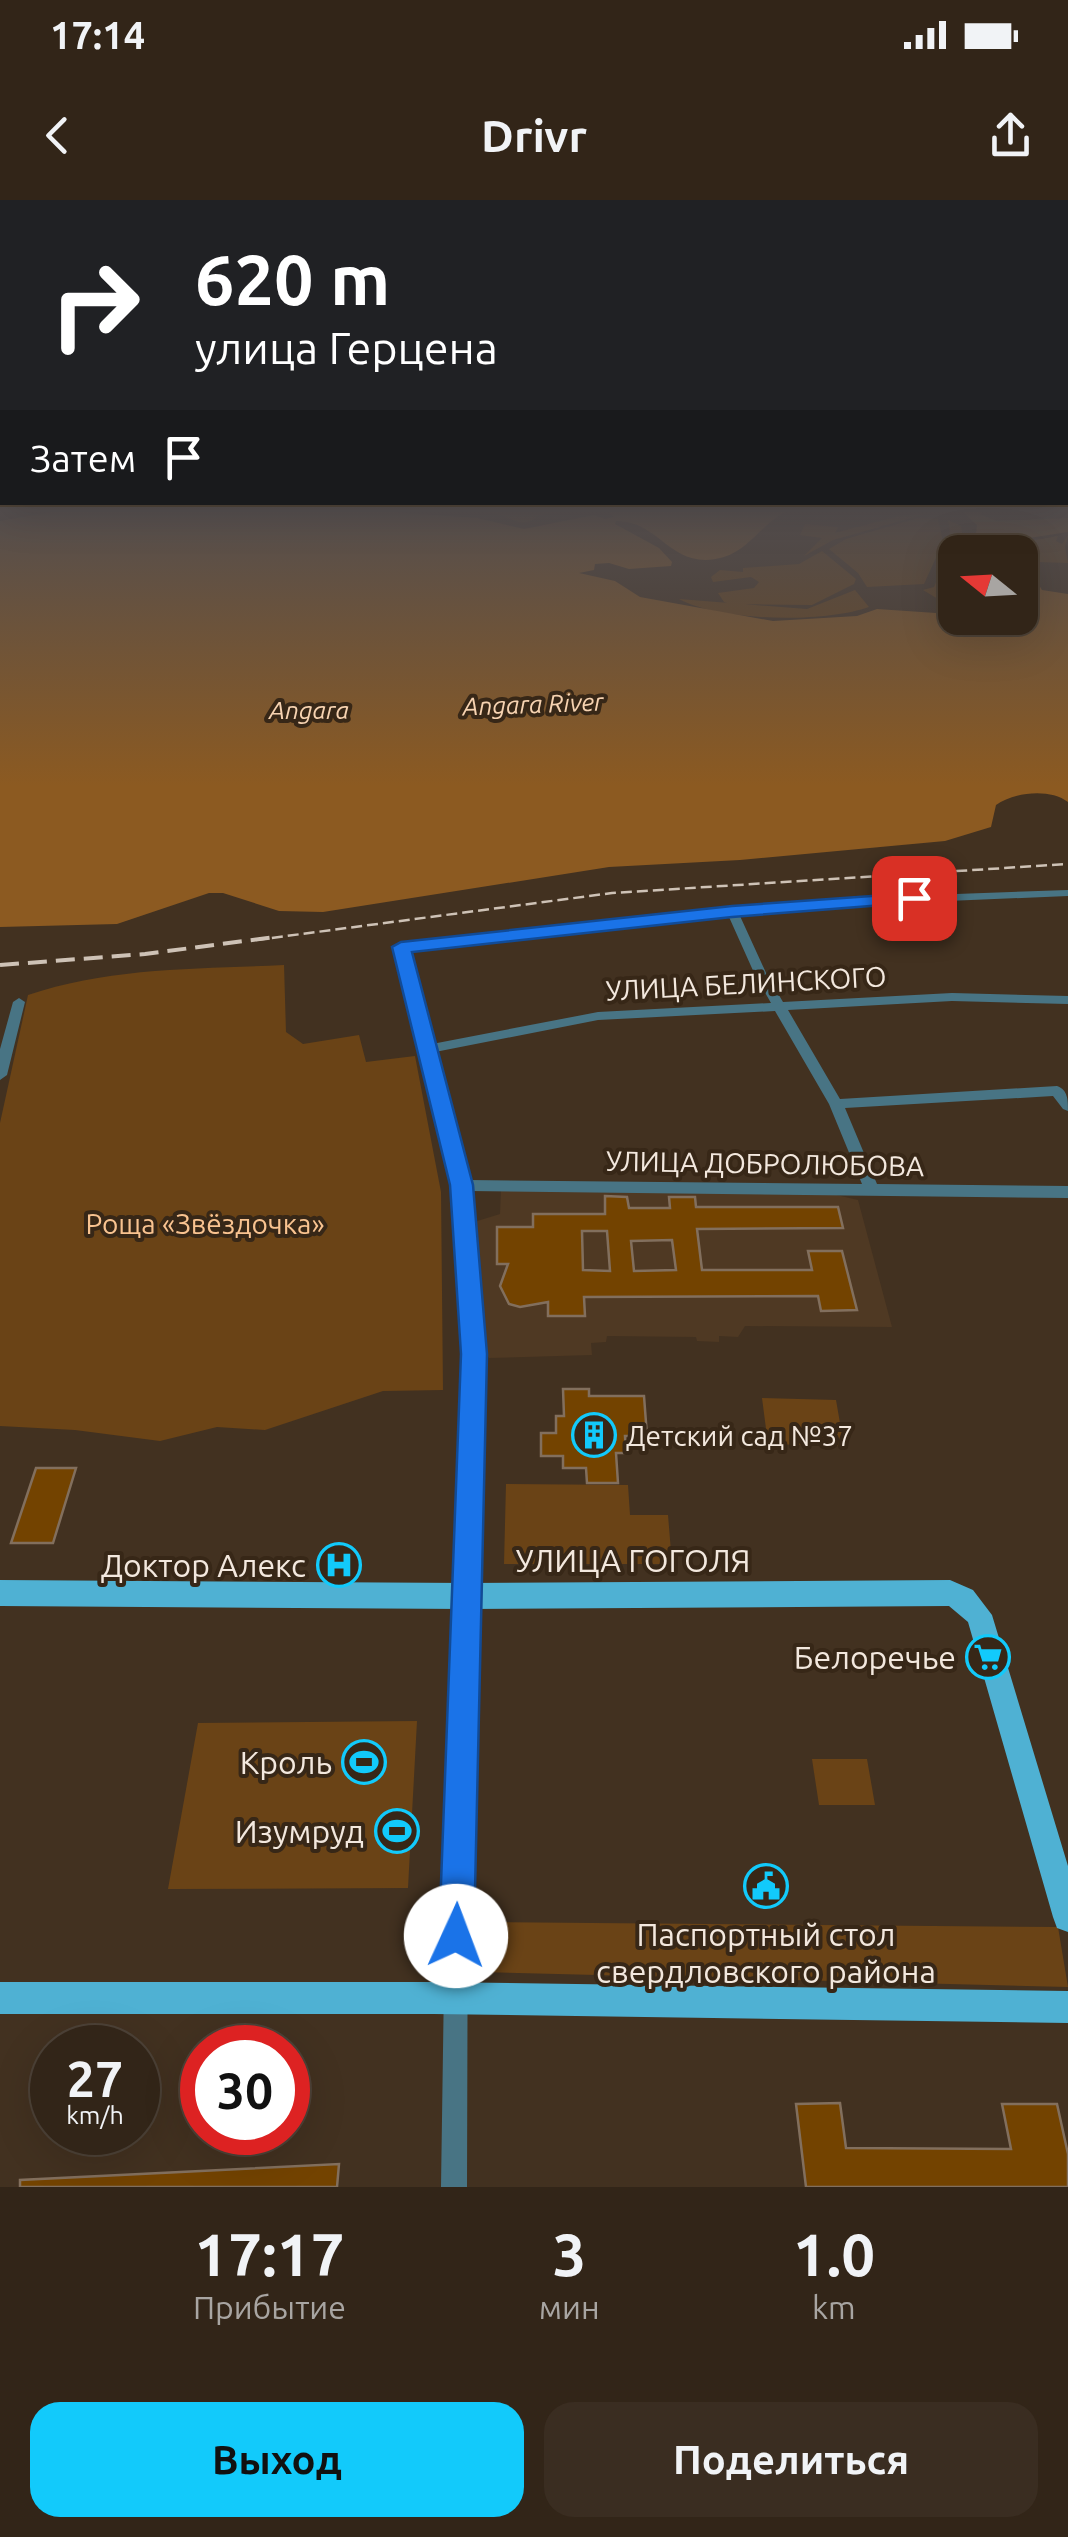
<!DOCTYPE html>
<html lang="ru">
<meta charset="utf-8">
<style>
body{margin:0;font-family:Ubuntu,sans-serif;background:#3a2d21;color:#f1f3f6;height:100vh;display:flex;flex-direction:column;font-size:38px;white-space:nowrap}
*{box-sizing:border-box;margin:0}
p{font-size:32px;color:#a8a5a2}
.icon{flex:none;width:55px;height:55px;fill:none;stroke:currentColor;stroke-width:2;stroke-linecap:round;stroke-linejoin:round}
.map{position:relative;height:1987px;overflow:hidden}
.side{display:flex;flex-direction:column;background:#322518;flex:1}
.side>*{flex:none}
.hud{position:absolute;left:0px;top:0px;width:1070px;height:305px;box-shadow:0 10px 40px #0002,0 0 0 2px #4d4237;background:#202124;color:#fff;overflow:hidden}
.needle{width:65px;rotate:288deg}
.controls{position:absolute;left:938px;top:335px;display:grid;gap:20px}
.controls a{display:grid;place-items:center;width:100px;height:100px;border-radius:20px;background:#322518;box-shadow:0 10px 40px #0002,0 0 0 2px #4d4237;font-size:50px}
.speed{position:absolute;left:30px;top:1825px;display:flex;gap:20px;font-size:50px;font-weight:700;text-align:center}
.speed>*{display:grid;place-content:center;width:130px;height:130px;border-radius:50%;background:#322518;box-shadow:0 10px 40px #0002,0 0 0 2px #4d4237;line-height:1}
.speed small{font-size:25px;font-weight:400}
.speed .limit{border:15px solid #d22;background:#fff;color:#111}
.pin{position:absolute;display:grid;place-items:center;width:85px;height:85px;color:#fff;margin:-42px;border-radius:20px;box-shadow:0 5px 15px #0006}
.me{position:absolute;width:110px;margin:-55px;rotate:2deg;stroke-linejoin:round;filter:drop-shadow(0 0 8px #0008)}
.turn{display:flex;align-items:center;gap:35px;height:210px;padding:0 30px;font-size:45px}
.turn .icon{width:130px;height:130px;stroke-width:2.5}
.turn b{display:block;font-size:70px;line-height:85px}
.then{display:flex;align-items:center;height:95px;padding:0 30px;background:#0003;gap:20px;font-size:38px}
.eta{display:flex;justify-content:space-evenly;align-items:center;height:170px;text-align:center}
.eta b{font-size:60px;font-weight:600;line-height:70px}
.button{display:flex;gap:20px;margin-top:auto;padding:20px 30px}
.button a{flex:1;height:115px;border-radius:30px;background:#12cafb;color:#111;font-size:40px;font-weight:600;line-height:115px;text-align:center}
.button a+a{background:#3a2d21;color:#f1f3f6}
.status{display:flex;justify-content:space-between;align-items:center;height:70px;padding:0 50px;background:#322518;direction:ltr}
.status svg{height:28px;fill:currentColor}
header{display:flex;justify-content:space-between;align-items:center;height:130px;padding:0 30px;background:#322518;font-size:45px;font-weight:600}
.map>svg:first-child{display:block}
.built{fill:#4f3923}
.green{fill:#6a4316}
.water{fill:#8c5a21}
.building{fill:#734300;stroke:#826f5d;stroke-width:2.5;fill-rule:evenodd}
.lines{fill:none;stroke-linecap:round;stroke-linejoin:round}
.minor{fill:#487484;fill-rule:evenodd}
.major{fill:#4fb1d3;fill-rule:evenodd}
.rail-far1{stroke:#cec2b6;stroke-width:2.5;stroke-dasharray:11 5;stroke-linecap:butt}
.rail{stroke:#cec2b6;stroke-width:4;stroke-dasharray:19 9;stroke-linecap:butt}
.route{fill:#1a73e8;stroke:#114b97;stroke-width:2.5}
.labels{text-anchor:middle;dominant-baseline:central;stroke-width:8;stroke-linejoin:round;paint-order:stroke}
.far-water-label{font-size:25px;font-style:italic;fill:#f7d3b1;stroke:#372717}
.street-label{font-size:28px;fill:#f3e8de;stroke:#372717}
.park-label{font-size:28px;fill:#f9c390;stroke:#372717}
.poi-label{font-size:28px;fill:#f3e8de;stroke:#372717;text-anchor:start}
.near-street-label{font-size:32px;fill:#f3e8de;stroke:#372717}
.near-poi-label{font-size:32px;fill:#f3e8de;stroke:#372717;text-anchor:end}
</style>
<div class="status"><b>17:14</b><svg viewBox="0 0 49 12"><path d="M0 12V9h3v3zM5 12V6h3v6zM10 12V3h3v9zM15 12V0h3v12zM26 1h20v11H26zM47 4h2v5h-2z"/></svg></div>
<header><svg class="icon" aria-label="back" viewBox="0 0 24 24"><path d="M15 5l-7 7 7 7"/></svg>Drivr<svg class="icon" aria-label="share" viewBox="0 0 24 24"><path d="M12 15V3M7 8l5-5 5 5M5 13v7h14v-7"/></svg></header>
<div class="map">
<svg width="1068" height="1987" viewBox="0 0 1068 1987">
<rect width="100%" height="100%" fill="#423120"/>
<!-- built -->
<path class="built" d="M501 989 828 993 858 1000 892 1127 745 1126 738 1137 719 1136V1142L697 1141 696 1137 607 1136 606 1142 591 1143 592 1155 489 1158 480 1148 474 1022 500 1014Z"/>
<!-- green -->
<path class="green" d="M455 308H593L539 315C526 328 516 321 503 316 488 310 469 314 455 308Z
M929 313 833 340 804 356 822 338 800 335 805 324 838 327 835 333 899 316Z
M918 318 938 319 943 342 924 384 867 387 858 373 829 349 846 339Z
M948 320 961 326 965 352H955V388L951 397 938 399 923 390 934 387C945 364 954 346 948 320Z
M1068 335 1065 347 1068 363 1038 362 1023 345 1025 342 1058 336 1056 341 1062 344Z
M822 351 856 379 854 384 812 405 732 404 724 402 718 393 754 388 759 382 751 377 713 382 711 377 720 370 743 372V368L799 364Z
M855 390 869 407C824 423 722 422 679 399L807 409Z
M284 765 286 832 303 844 359 835 366 862 415 856 441 992 443 1190 383 1191 265 1230 217 1227 160 1241 75 1230 0 1226V923L28 795C110 767 198 769 284 765Z
M762 1198 836 1200 844 1246 768 1244Z
M506 1284 628 1285 630 1315H668L672 1364H504Z
M417 1521 408 1688 168 1689 198 1523Z
M812 1559H867L875 1605H819Z
M481 1722 1058 1727 1068 1787 478 1772Z"/>
<!-- water -->
<path class="water" d="M75 308H336L477 318 524 329 594 315 605 319 614 317 609 313 614 308H795C765 317 753 348 724 357 672 373 660 320 616 321L615 324 659 348 672 362 671 366 629 369 609 363 595 364 594 370 579 373 615 381 640 397 773 421 857 416 877 409 936 413 955 408V418H1020V354L1042 390 1068 394V602C1050 588 1014 592 996 605L991 627 945 641 740 660 609 667 323 712 279 711 223 693H209L117 724 0 727V321Z
M941 308H987L980 314 996 321 1068 318V332L1016 340 1019 352H974L977 325 963 312Z"/>
<!-- building -->
<path class="building" d="M605 996 627 997 629 1008H670L669 997H695L696 1007H838L843 1028 697 1029 702 1070H812L808 1051H842L857 1110 821 1111 818 1096 584 1097 585 1116H548V1102L520 1107 509 1104 500 1086 508 1064H497V1027H533V1014H605ZM582 1031H607L610 1071 583 1070ZM672 1040 676 1070 634 1071 631 1041Z
M563 1189H589V1196H644L647 1236H625L626 1253H616L618 1283H587L586 1268H563V1256H541V1233H556V1216H564Z
M36 1268H76L53 1343H11Z
M840 1903 846 1948 1011 1949 1002 1904H1057L1068 1954V1987H806L796 1904Z
M339 1964 337 1987H20V1980Z"/>
<g class="lines">
<!-- minor -->
<path class="minor" d="M1068 690V696L901 703 740 716 767 775 783 802 952 793 1068 796V804L952 801 788 810 840 899 1057 886C1068 890 1068 900 1068 911L1063 909 1053 896 845 908 877 984 1068 986V998L470 991 482 1154 468 1646 467 1987H441L446 1646 466 1154 455 985 395 747 401 743 732 707 901 696ZM729 717 755 775 771 803 598 812 432 844 408 750ZM775 811 829 904 862 984 468 980 435 852 598 820Z
M19 798 25 802 7 875 0 880V849L13 802Z"/>
<!-- major -->
<path class="major" d="M0 1380 468 1383 950 1380 973 1390 992 1415 1068 1666V1732L1057 1728 1053 1717 968 1422 949 1406 468 1409 0 1406Z
M0 1782H434L1068 1791V1823L434 1814H0Z"/>
<!-- rail-far1 -->
<path class="rail-far1" d="M256 740 612 693 1068 664"/>
<!-- rail -->
<path class="rail" d="M0 765 145 754 275 737"/>
</g>
<!-- sky -->
<linearGradient id="sky" x2="0" y2="1"><stop stop-color="#241b12"/><stop offset="0.53" stop-color="#544e4e"/><stop offset="1" stop-color="#544e4e" stop-opacity="0"/></linearGradient>
<rect width="1068" height="586" fill="url(#sky)"/>
<!-- route -->
<path class="route" d="M914 693 923 698 921 702 732 717 412 752 473 985 487 1154 474 1736 469 1748 456 1754 444 1748 439 1736 461 1154 450 985 392 747 401 742 732 706Z"/>
<!-- icons -->
<defs>
<g id="building-ring" transform="scale(2.25)"><circle r="9.5" fill="#372717" stroke="#12cafb" stroke-width="1.5"/><path d="M-4-6H4V6H1V3H-1V6H-4ZM-2.5-4.3h1.7v1.8h-1.7ZM.8-4.3h1.7v1.8H.8ZM-2.5-1h1.7V.8h-1.7ZM.8-1h1.7V.8H.8Z" fill="#12cafb"/></g>
<g id="hospital-ring" transform="scale(2.25)"><circle r="9.5" fill="#372717" stroke="#12cafb" stroke-width="1.5"/><path d="M-5-5h3v3.5h4V-5h3V5h-3V1.5h-4V5h-3Z" fill="#12cafb"/></g>
<g id="supermarket-ring" transform="scale(2.25)"><circle r="9.5" fill="#372717" stroke="#12cafb" stroke-width="1.5"/><path d="M-6-5.5h2.5l.6 2H6L4.5 2H-2.5L-4.4-4H-6ZM-1.5 3.2a1.3 1.3 0 1 0 .1 0ZM3 3.2a1.3 1.3 0 1 0 .1 0Z" fill="#12cafb"/></g>
<g id="stadium-ring" transform="scale(2.25)"><circle r="9.5" fill="#372717" stroke="#12cafb" stroke-width="1.5"/><path d="M0-5a6.5 5 0 1 0 0 10a6.5 5 0 1 0 0-10ZM-3.5-1.8h7v3.6h-7Z" fill="#12cafb"/></g>
<g id="civic-ring" transform="scale(2.25)"><circle r="9.5" fill="#372717" stroke="#12cafb" stroke-width="1.5"/><path d="M-.6-6.5H3V-4.5H.6V-3L4-1V1h2V6H-6V1h2V-1L-.6-3ZM-1.2 2.5V6h2.4V2.5Z" fill="#12cafb"/></g>
</defs>
<g fill-rule="evenodd">
<use href="#building-ring" x="594" y="1235"/>
<use href="#hospital-ring" x="339" y="1365"/>
<use href="#supermarket-ring" x="988" y="1457"/>
<use href="#stadium-ring" x="364" y="1562"/>
<use href="#stadium-ring" x="397" y="1631"/>
<use href="#civic-ring" x="766" y="1686"/>
</g>
<g class="labels">
<!-- far-water labels -->
<g class="far-water-label">
<text transform="translate(533 504) rotate(-2)">Angara River</text>
<text x="309" y="510">Angara</text>
</g>
<!-- street labels -->
<g class="street-label">
<text transform="translate(746 783) rotate(-3)">УЛИЦА БЕЛИНСКОГО</text>
<text transform="translate(765 963) rotate(1)">УЛИЦА ДОБРОЛЮБОВА</text>
</g>
<!-- park labels -->
<g class="park-label">
<text x="205" y="1023">Роща «Звёздочка»</text>
</g>
<!-- poi labels -->
<g class="poi-label">
<text x="626" y="1235">Детский сад №37</text>
</g>
<!-- near-street labels -->
<g class="near-street-label">
<text x="633" y="1360">УЛИЦА ГОГОЛЯ</text>
</g>
<!-- near-poi labels -->
<g class="near-poi-label">
<text x="306" y="1365">Доктор Алекс</text>
<text x="956" y="1457">Белоречье</text>
<text x="332" y="1562">Кроль</text>
<text x="364" y="1631">Изумруд</text>
<text x="766" y="1734" text-anchor="middle">Паспортный стол<tspan x="766" dy="37">свердловского района</tspan></text>
</g>
</g>
</svg>
<div class="controls">
<a><svg class="needle" viewBox="-14 -14 28 28"><path d="M0-13l5 13h-10z" fill="#e53935"/><path d="M0 13l5-13h-10z" fill="#a8a5a2"/></svg></a>
</div>
<div class="speed"><div>27<small>km/h</small></div><div class="limit">30</div></div>
<div class="pin" style="left:914px;top:698px;background:#d93025"><svg class="icon" aria-label="arrive" viewBox="0 0 24 24"><path d="M6 21V4h12l-3 4 3 4H6"/></svg></div>
<svg class="me" style="left:456px;top:1736px" viewBox="-20 -20 40 40"><circle r="19" fill="#fff"/><path d="M0-13L10 11 0 6-10 11z" fill="#1a73e8"/></svg>
<div class="hud">
<div class="turn"><svg class="icon" aria-label="right" viewBox="0 0 24 24"><path d="M7 20v-9h11M14 6l5 5-5 5"/></svg><div><b>620 m</b>улица Герцена</div></div>
<div class="then">Затем<svg class="icon" aria-label="arrive" viewBox="0 0 24 24"><path d="M6 21V4h12l-3 4 3 4H6"/></svg></div>
</div>
</div>
<section class="side">
<div class="eta">
<div><b>17:17</b><p>Прибытие</p></div>
<div><b>3</b><p>мин</p></div>
<div><b>1.0</b><p>km</p></div>
</div>
<div class="button"><a>Выход</a><a>Поделиться</a></div>
</section>
